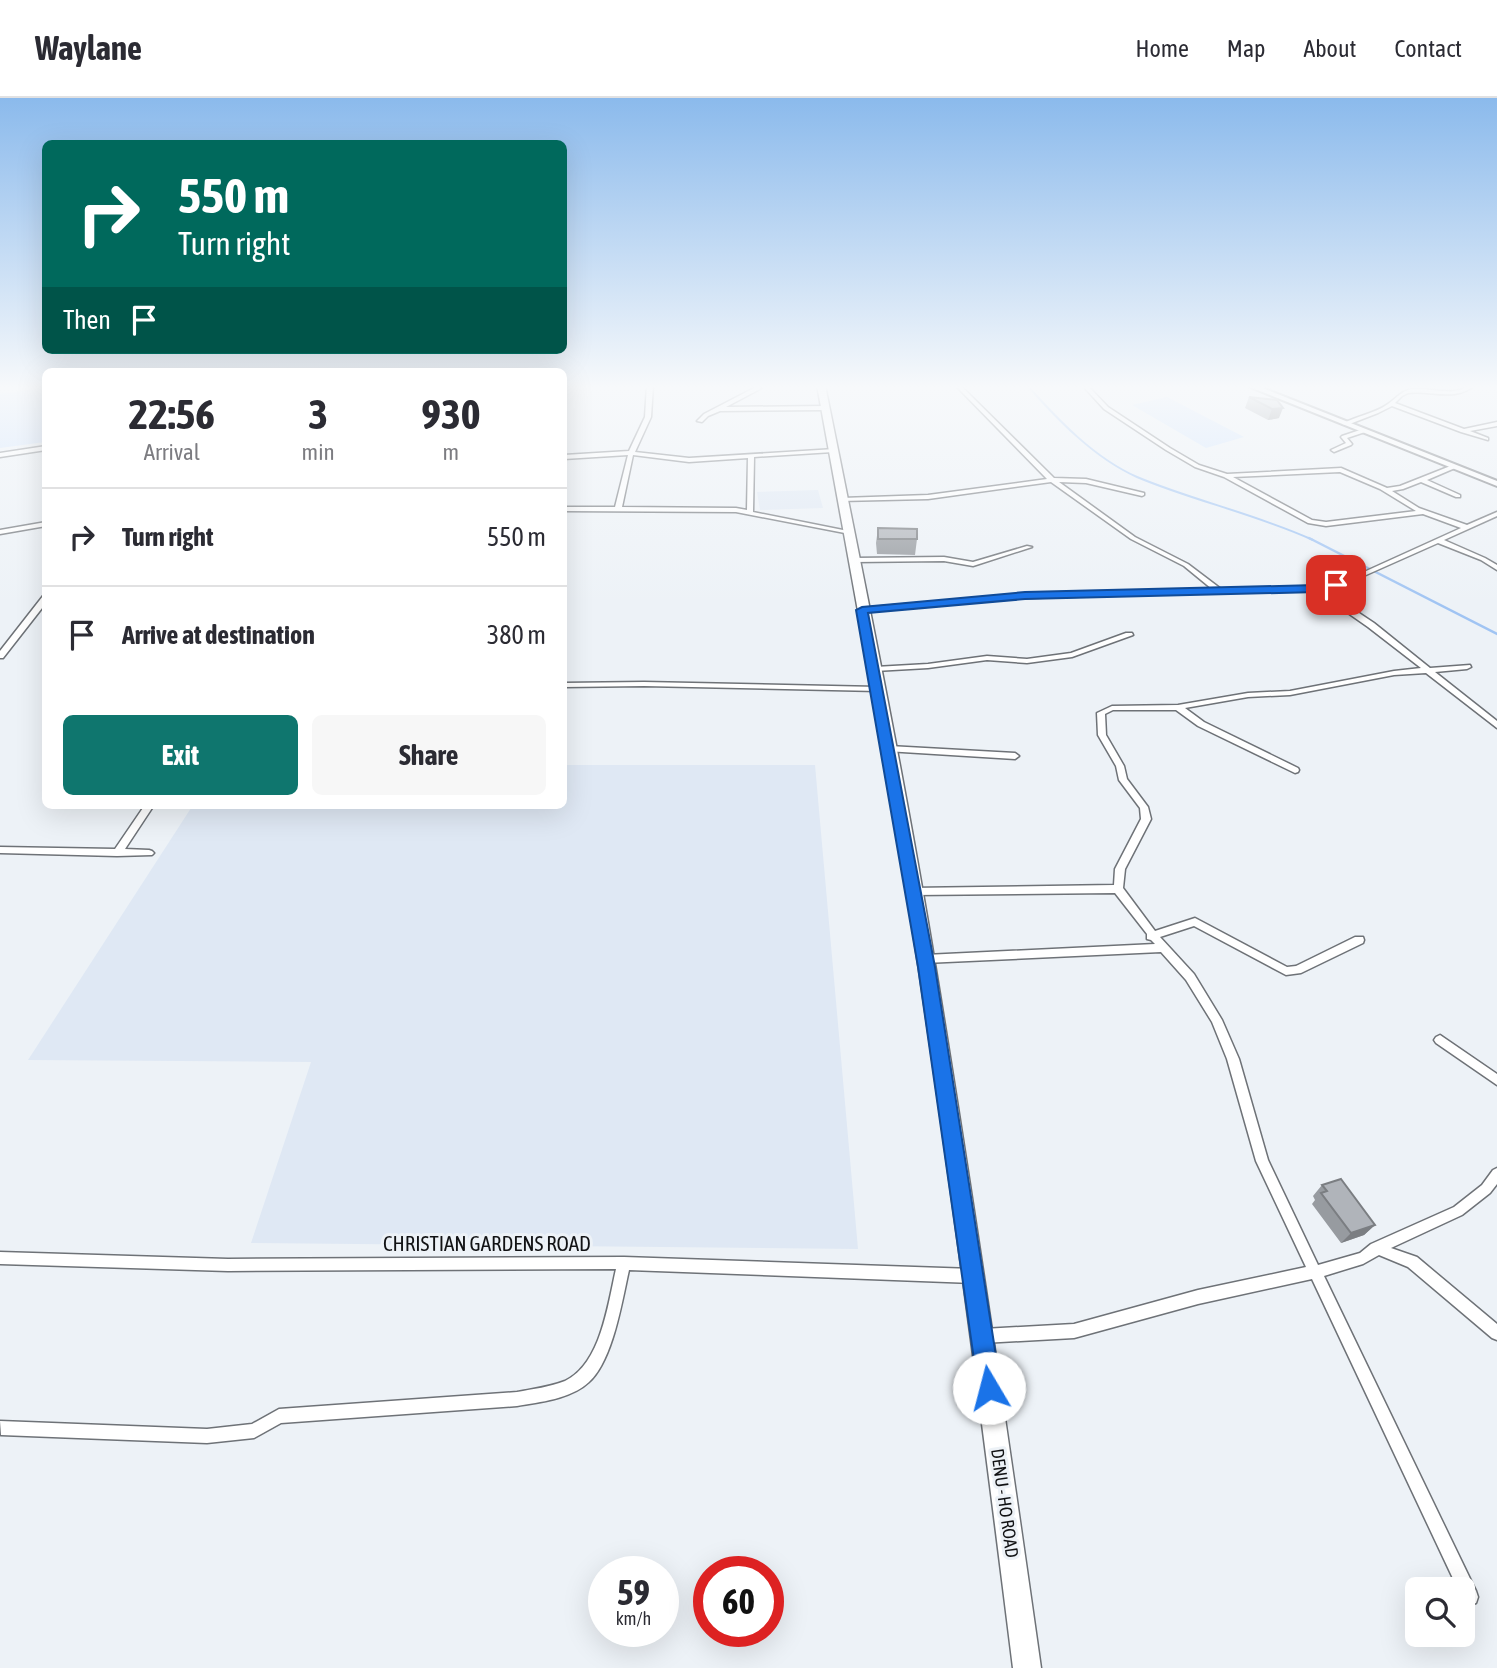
<!DOCTYPE html>
<style>
body{margin:0;font-family:"Asap Condensed",sans-serif;background:#f7f7f7;color:#2b2b33;height:100vh;display:flex;flex-direction:column;font-size:26px;white-space:nowrap}
*{box-sizing:border-box;margin:0}
p{font-size:23px;color:#7c7c81}
.icon{flex:none;width:38px;height:38px;fill:none;stroke:currentColor;stroke-width:2;stroke-linecap:round;stroke-linejoin:round}
.map{position:relative;flex:1;overflow:hidden}
.details{position:absolute;left:42px;top:270px;width:525px;height:441px;display:flex;flex-direction:column;background:#fff;border-radius:10px;box-shadow:0 7px 28px #0002}
.details>*{flex:none}
.top-card{position:absolute;left:42px;top:42px;width:525px;height:214px;border-radius:10px;box-shadow:0 7px 28px #0002;background:#00695c;color:#fff;overflow:hidden}
.fabs{position:absolute;left:1405px;top:1479px;display:grid;gap:14px}
.fabs a{display:grid;place-items:center;width:70px;height:70px;border-radius:10px;background:#fff;box-shadow:0 7px 28px #0002;font-size:35px}
.speed{position:absolute;left:588px;top:1458px;display:flex;gap:14px;font-size:35px;font-weight:700;text-align:center}
.speed>*{display:grid;place-content:center;width:91px;height:91px;border-radius:50%;background:#fff;box-shadow:0 7px 28px #0002;line-height:1}
.speed small{font-size:18px;font-weight:400}
.speed .limit{border:10px solid #d22;background:#fff;color:#111}
.pin{position:absolute;display:grid;place-items:center;width:60px;height:60px;color:#fff;margin:-30px;border-radius:14px;box-shadow:0 4px 10px #0006}
.me{position:absolute;width:77px;margin:-38px;rotate:352deg;stroke-linejoin:round;filter:drop-shadow(0 0 5px #0008)}
.turn{display:flex;align-items:center;gap:24px;height:147px;padding:0 21px;font-size:32px}
.turn .icon{width:91px;height:91px;stroke-width:2.5}
.turn b{display:block;font-size:49px;line-height:60px}
.then{display:flex;align-items:center;height:66px;padding:0 21px;background:#0003;gap:14px;font-size:26px}
.eta{display:flex;justify-content:space-evenly;align-items:center;height:119px;text-align:center}
.eta b{font-size:42px;font-weight:700;line-height:49px}
.button{display:flex;gap:14px;margin-top:auto;padding:14px 21px}
.button a{flex:1;height:80px;border-radius:10px;background:#0f766e;color:#fff;font-size:28px;font-weight:700;line-height:80px;text-align:center}
.button a+a{background:#f7f7f7;color:#2b2b33}
ul{padding:0;list-style:none}
li{display:flex;align-items:center;gap:21px;height:98px;padding:0 21px;border-top:2px solid #e1e1e2}
li div{flex:1}
li b{display:block;font-size:26px}
li em{font-style:normal}
header{display:flex;align-items:center;gap:42px;box-sizing:border-box;height:98px;padding:0 35px;background:#fff;border-bottom:2px solid #e1e1e2}
header strong{font-size:33px}
nav{display:flex;gap:38px;margin-inline-start:auto;font-size:24px}
.map>svg:first-child{display:block}
.built{fill:#dfe8f4}
.green{fill:#cfe3fe}
.lines{fill:none;stroke-linecap:round;stroke-linejoin:round}
.stream-far1{stroke:#a0c4f3;stroke-width:2}
.stream{stroke:#a0c4f3;stroke-width:2.5}
.minor-casing{stroke:#6e7277;stroke-width:3}
.tertiary-casing{stroke:#6e7277;stroke-width:4}
.primary-casing{stroke:#6e7277;stroke-width:3}
.minor{fill:#fff;fill-rule:evenodd}
.tertiary{fill:#fff;fill-rule:evenodd}
.primary{fill:#fff;fill-rule:evenodd}
.wall{fill:#979ba0}
.shaded-wall{fill:#7b7e82}
.building{fill:#b0b4ba;stroke:#7b7e82;stroke-width:2}
.route{fill:#1a73e8;stroke:#114b97;stroke-width:2}
.labels{text-anchor:middle;dominant-baseline:central;stroke-width:6;stroke-linejoin:round;paint-order:stroke}
.street-label{font-size:18px;fill:#111214;stroke:#edf2f7}
.near-street-label{font-size:21px;fill:#111214;stroke:#edf2f7}
</style>
<header>
<strong>Waylane</strong>
<nav><a>Home</a><a>Map</a><a>About</a><a>Contact</a></nav>
</header>
<div class="map">
<svg width="1497" height="1570" viewBox="0 0 1497 1570">
<rect width="100%" height="100%" fill="#edf2f7"/>
<!-- built -->
<path class="built" d="M818 392 823 410 760 412 757 394Z
M564 667H815L858 1151 251 1145 311 964 28 962 193 707H564Z"/>
<!-- green -->
<path class="green" d="M45 290V344L0 350V296Z
M1167 299 1244 339 1206 350 1132 307Z"/>
<g class="lines">
<!-- stream-far1 -->
<path class="stream-far1" d="M1027 287C1057 321 1094 360 1137 379 1194 403 1256 416 1313 442"/>
<!-- stream -->
<path class="stream" d="M1309 440 1497 536"/>
<!-- minor casing -->
<g class="minor-casing">
<path id="minor" d="M647 287H653L651 319 635 354 689 360 835 351 836 352 833 354 754 359 753 414 848 433 851 435 850 436 736 414 564 413V409H615L628 357 564 361V357L629 353 645 319ZM633 357 689 364 748 360 747 412 736 410 622 409Z
M955 287H960L1054 380 1086 381 1144 395V397L1142 398 1086 385 1059 384 1135 439 1188 466 1221 491 1317 488 1353 479 1461 430 1423 416 1326 428 1308 425 1224 379 1195 369 1166 352 1104 311 1082 287H1087L1108 309 1170 350 1199 367 1227 376 1341 370 1387 390 1400 388 1453 367 1455 368V370L1427 382 1460 397V399H1456L1421 384 1403 391 1392 393 1419 410 1467 427 1497 414V418L1444 442 1485 460 1497 467V472L1481 462 1438 445 1357 481 1323 491 1374 525 1430 570 1470 567 1471 569 1467 571 1435 574 1497 623V630L1426 575 1394 577 1290 597 1248 599 1185 610 1204 624 1298 670 1299 672 1298 674 1295 675 1198 628 1176 612H1113L1105 616 1106 637 1124 668 1127 681 1148 709 1151 721 1125 771 1123 790 1155 833 1195 820 1287 869 1296 868 1355 839H1363L1364 842 1363 845 1301 875 1286 877 1194 828 1160 839 1194 876 1222 922 1239 961 1268 1062 1318 1167 1360 1155 1371 1146 1454 1109 1482 1087 1493 1072 1497 1070V1086L1490 1095 1462 1117 1391 1150 1417 1159 1497 1226V1242L1492 1240 1408 1169 1379 1157 1363 1166 1324 1178 1476 1493 1478 1499 1476 1505 1470 1507 1464 1505 1463 1491H1458L1312 1181 1198 1206 1074 1240 983 1245 978 1243 976 1238 978 1233 983 1231 1074 1226 1198 1192 1306 1169 1256 1063 1227 961 1212 924 1186 882 1161 854 925 865 921 864 920 861 921 858 925 857 1155 846 1151 842 1147 841V836L1115 795 914 797 909 793 911 790 1114 787 1115 771 1141 721 1140 710 1119 682 1116 668 1098 637 1097 615 1112 608 1178 607 1248 595 1290 593 1394 573 1421 570 1368 529 1315 492 1025 500 859 514V510H862L1025 496 1212 491 1184 468 1131 441 1051 384 928 401 840 403V401L842 400 928 397 1047 381ZM1340 374 1380 391 1416 413 1326 424 1312 422 1233 379Z
M1469 287H1475C1456 304 1431 292 1408 295L1402 298 1395 305 1464 331 1497 324V328L1470 333 1488 340V342L1461 334 1392 308 1378 315 1347 327 1342 326C1356 318 1374 316 1388 306 1398 299 1402 291 1416 291 1434 290 1454 299 1469 287Z
M758 288 761 290 760 291 726 309 824 308 827 310 824 312 720 313 708 318 702 324 697 323 704 316Z
M1363 331 1366 333 1365 334 1347 340 1352 346 1351 347 1334 354 1331 352 1346 345 1341 339 1342 338Z
M46 348V352L0 359V355Z
M46 424V428L0 436V432Z
M1027 448 1032 449 973 468 944 463 854 464 851 462 854 460 944 459 973 464Z
M43 498H46V505L3 560H0V553Z
M1126 535H1132L1133 537 1072 559 1027 565 987 562 928 570 875 573 871 571 875 569 928 566 987 558 1027 561 1071 555Z
M644 584 878 589 882 591 878 593 644 588 564 589V585Z
M889 648 1015 655 1019 658 1015 661 886 653 885 651 886 649Z
M145 707H154L125 751 149 752 152 753 154 755 152 757 117 758 0 755V749L115 751Z
M1440 937 1497 976V987L1436 945 1434 942 1436 939Z
M0 1154 228 1161 624 1159 973 1171 978 1173 980 1178 978 1183 973 1185 629 1172C622 1203 613 1262 589 1284 571 1301 540 1304 517 1308L281 1325 254 1340 207 1345 1 1337 0 1323 207 1331 252 1326 279 1311 517 1294C533 1291 550 1289 565 1283 601 1266 608 1206 616 1171L228 1173 0 1166Z"/>
</g>
<!-- tertiary casing -->
<g class="tertiary-casing">
<path id="tertiary" d="M1245 287H1255L1497 383V388Z"/>
</g>
<!-- primary casing -->
<g class="primary-casing">
<path id="primary" d="M817 287H825C864 482 904 676 936 872 974 1104 1008 1337 1041 1570H1013C984 1337 954 1104 919 872 889 676 852 482 817 287Z"/>
</g>
<!-- minor -->
<use href="#minor" class="minor"/>
<!-- tertiary -->
<use href="#tertiary" class="tertiary"/>
<!-- primary -->
<use href="#primary" class="primary"/>
</g>
<!-- wall -->
<path class="wall" d="M1249 299 1277 302 1279 320 1268 322 1245 310Z
M878 430 917 441 915 457 877 456 876 445Z
M1322 1087 1375 1127 1364 1137 1341 1145 1312 1106 1315 1102 1313 1098Z"/>
<!-- shaded-wall -->
<path class="shaded-wall" d="M1283 310 1279 320 1268 322 1272 311Z
M1375 1127 1364 1137 1341 1145 1351 1135Z"/>
<!-- building -->
<path class="building" d="M1249 299 1277 302 1283 310 1272 311Z
M878 430 917 431V441H878Z
M1341 1081 1375 1127 1351 1135 1321 1095 1327 1093 1322 1087Z"/>
<!-- sky -->
<linearGradient id="sky" x2="0" y2="1"><stop stop-color="#8bbaec"/><stop offset="0.57" stop-color="#f7f9fb"/><stop offset="1" stop-color="#f7f9fb" stop-opacity="0"/></linearGradient>
<rect width="1497" height="507" fill="url(#sky)"/>
<!-- route -->
<path class="route" d="M1336 483 1342 487 1340 489 1317 494 1025 501 868 515 935 869 1001 1290 998 1299 989 1302 981 1299 978 1290 918 869 856 512 862 509 1025 494 1317 487Z"/>
<g class="labels">
<!-- street labels -->
<g class="street-label">
<text transform="translate(1005 1405) rotate(82)">DENU - HO ROAD</text>
</g>
<!-- near-street labels -->
<g class="near-street-label">
<text x="487" y="1145">CHRISTIAN GARDENS ROAD</text>
</g>
</g>
</svg>
<div class="fabs">
<a><svg class="icon" aria-label="search" viewBox="0 0 24 24"><circle cx="10" cy="10" r="6"/><path d="M15 15l6 6"/></svg></a>
</div>
<div class="speed"><div>59<small>km/h</small></div><div class="limit">60</div></div>
<div class="pin" style="left:1336px;top:487px;background:#d93025"><svg class="icon" aria-label="arrive" viewBox="0 0 24 24"><path d="M6 21V4h12l-3 4 3 4H6"/></svg></div>
<svg class="me" style="left:989px;top:1290px" viewBox="-20 -20 40 40"><circle r="19" fill="#fff"/><path d="M0-13L10 11 0 6-10 11z" fill="#1a73e8"/></svg>
<div class="top-card">
<div class="turn"><svg class="icon" aria-label="right" viewBox="0 0 24 24"><path d="M7 20v-9h11M14 6l5 5-5 5"/></svg><div><b>550 m</b>Turn right</div></div>
<div class="then">Then<svg class="icon" aria-label="arrive" viewBox="0 0 24 24"><path d="M6 21V4h12l-3 4 3 4H6"/></svg></div>
</div>
<section class="details">
<div class="eta">
<div><b>22:56</b><p>Arrival</p></div>
<div><b>3</b><p>min</p></div>
<div><b>930</b><p>m</p></div>
</div>
<ul>
<li><svg class="icon" aria-label="right" viewBox="0 0 24 24"><path d="M7 20v-9h11M14 6l5 5-5 5"/></svg><div><b>Turn right</b></div><em>550 m</em></li>
<li><svg class="icon" aria-label="arrive" viewBox="0 0 24 24"><path d="M6 21V4h12l-3 4 3 4H6"/></svg><div><b>Arrive at destination</b></div><em>380 m</em></li>
</ul>
<div class="button"><a>Exit</a><a>Share</a></div>
</section>
</div>
